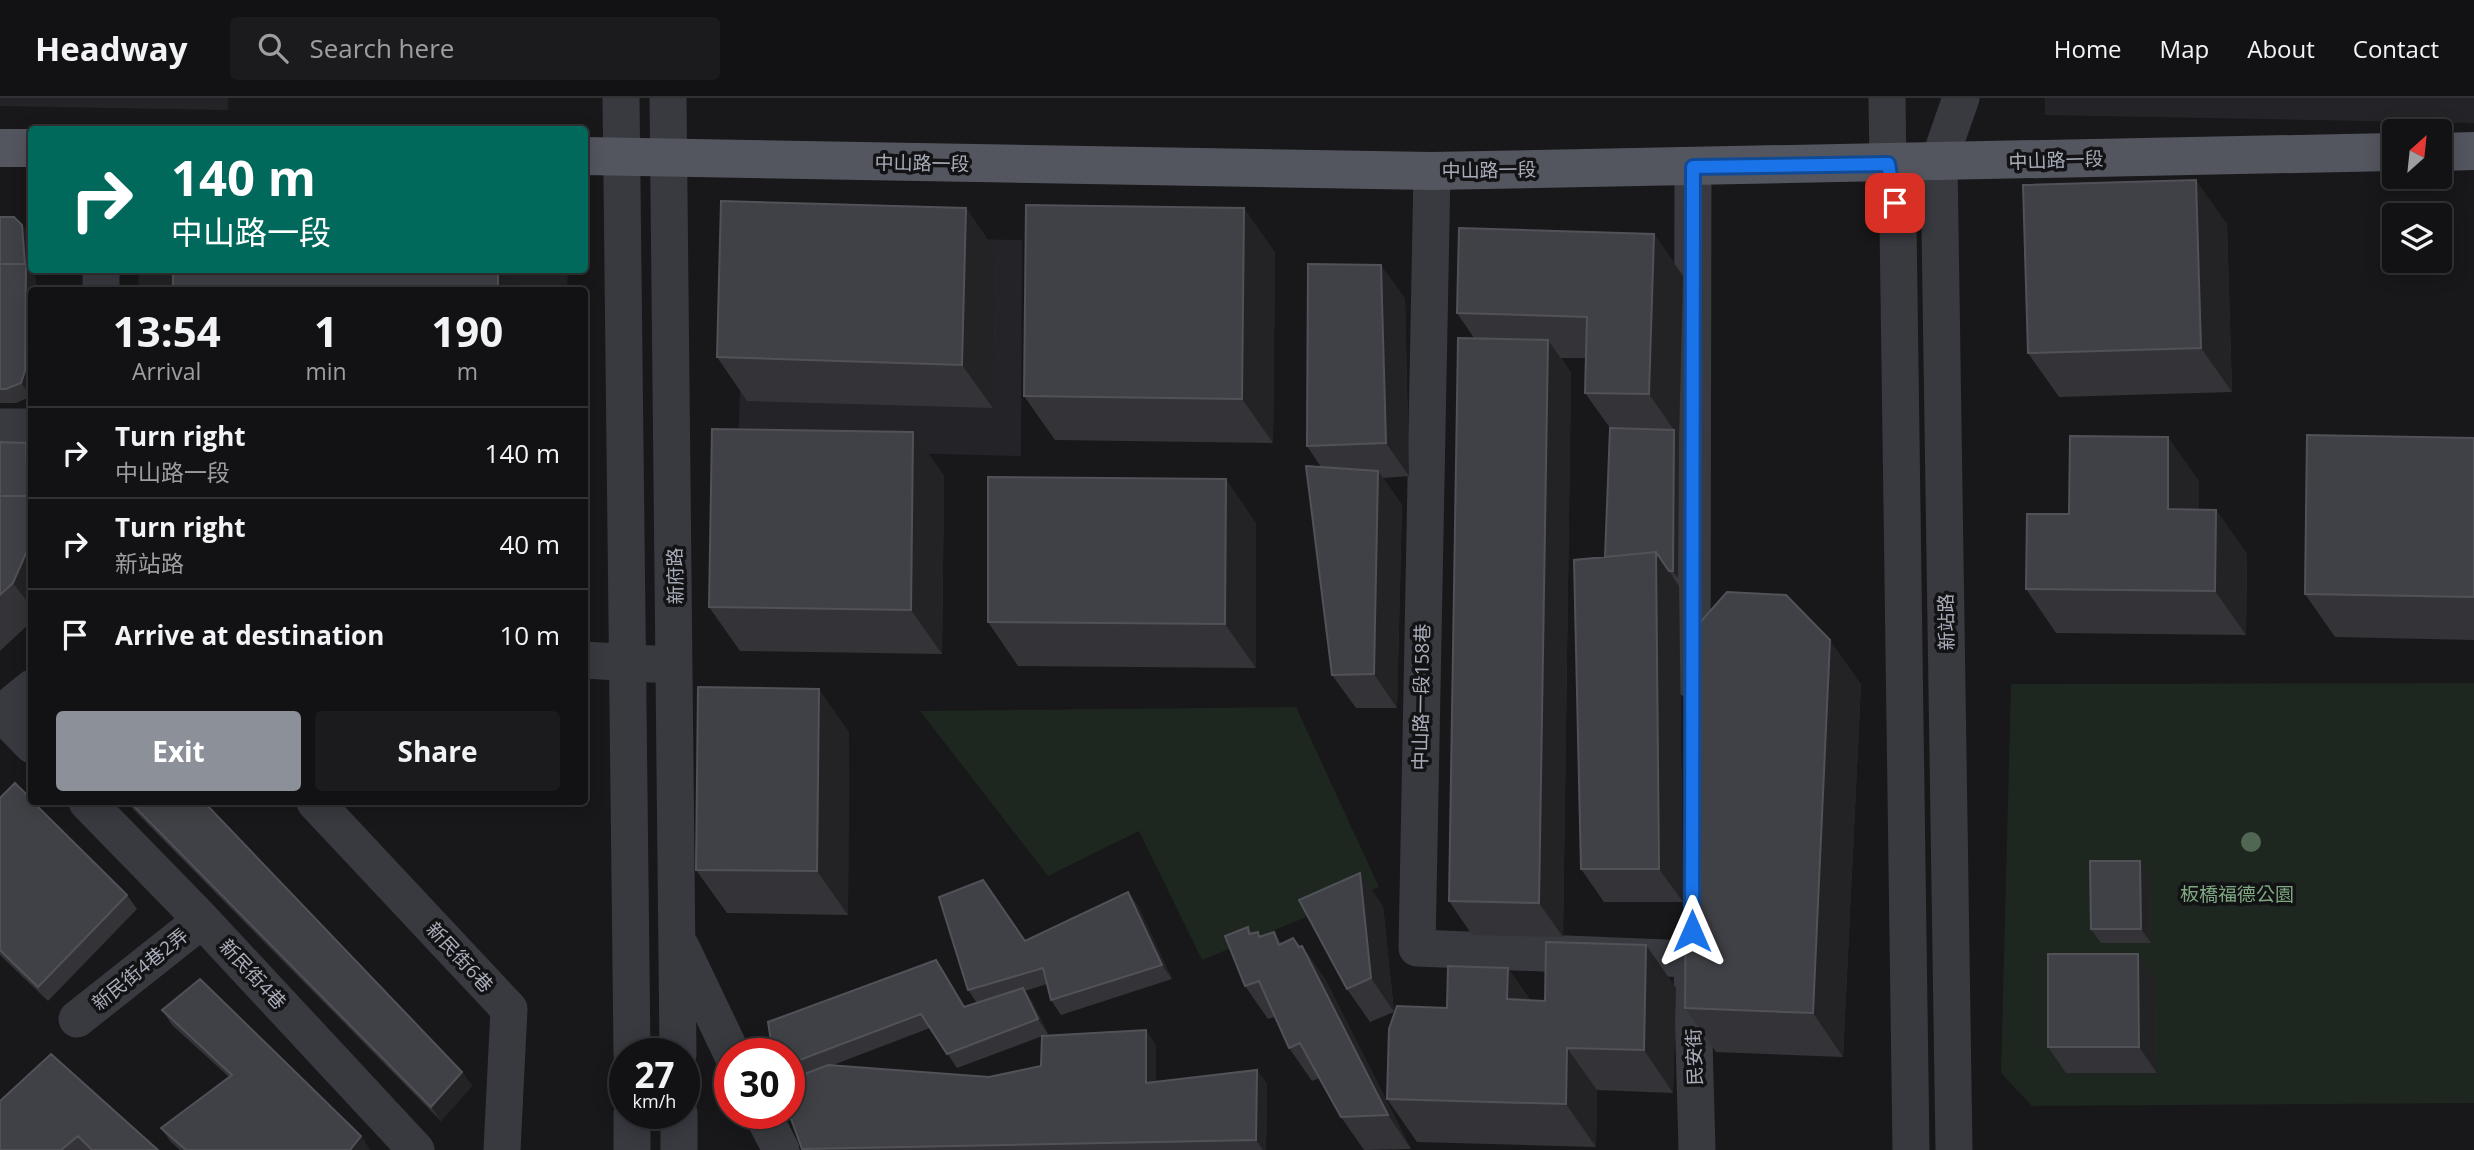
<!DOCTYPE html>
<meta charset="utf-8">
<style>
body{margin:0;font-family:"Open Sans","Noto Sans TC",sans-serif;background:#1b1b1d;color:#f1f3f6;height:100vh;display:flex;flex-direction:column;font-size:26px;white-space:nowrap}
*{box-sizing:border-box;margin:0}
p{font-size:23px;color:#9c9ea0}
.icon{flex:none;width:38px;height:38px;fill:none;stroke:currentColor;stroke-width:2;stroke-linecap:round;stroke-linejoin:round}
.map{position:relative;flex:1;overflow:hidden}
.sheet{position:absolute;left:28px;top:189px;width:560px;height:518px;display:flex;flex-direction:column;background:#121214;border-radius:7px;box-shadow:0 4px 18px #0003,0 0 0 2px #313234}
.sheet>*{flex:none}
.guide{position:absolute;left:28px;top:28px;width:560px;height:147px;border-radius:7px;box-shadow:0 4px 18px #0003,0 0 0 2px #313234;background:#00695c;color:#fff;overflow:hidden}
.needle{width:46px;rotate:27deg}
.tools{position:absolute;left:2382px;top:21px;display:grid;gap:14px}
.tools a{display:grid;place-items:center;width:70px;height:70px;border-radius:7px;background:#121214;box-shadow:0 4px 18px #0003,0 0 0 2px #313234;font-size:35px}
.speed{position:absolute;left:609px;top:940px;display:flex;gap:14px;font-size:35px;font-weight:700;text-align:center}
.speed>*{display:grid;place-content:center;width:91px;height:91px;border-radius:50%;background:#121214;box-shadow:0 4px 18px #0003,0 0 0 2px #313234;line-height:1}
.speed small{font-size:18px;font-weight:400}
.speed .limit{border:10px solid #d22;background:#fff;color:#111}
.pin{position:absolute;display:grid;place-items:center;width:60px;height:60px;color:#fff;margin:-30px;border-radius:14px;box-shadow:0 4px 10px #0006}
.me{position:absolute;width:77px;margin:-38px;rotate:0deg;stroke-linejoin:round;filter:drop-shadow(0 0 5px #0008)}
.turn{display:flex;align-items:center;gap:24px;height:147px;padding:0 28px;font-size:32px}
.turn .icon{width:91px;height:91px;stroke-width:2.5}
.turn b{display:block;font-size:49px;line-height:60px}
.eta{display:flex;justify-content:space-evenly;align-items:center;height:119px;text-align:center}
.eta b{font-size:42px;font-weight:700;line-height:49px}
.cta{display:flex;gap:14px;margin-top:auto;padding:14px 28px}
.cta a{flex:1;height:80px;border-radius:7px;background:#8c9099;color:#fff;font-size:28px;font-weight:700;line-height:80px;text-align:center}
.cta a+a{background:#1b1b1d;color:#f1f3f6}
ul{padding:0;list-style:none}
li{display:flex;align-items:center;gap:21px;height:91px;padding:0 28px;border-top:2px solid #313234}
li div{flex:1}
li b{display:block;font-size:26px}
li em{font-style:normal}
header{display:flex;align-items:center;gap:42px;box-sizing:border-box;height:98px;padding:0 35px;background:#121214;border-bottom:2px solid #313234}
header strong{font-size:33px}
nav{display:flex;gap:38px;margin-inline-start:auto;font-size:24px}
.search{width:490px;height:63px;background:#1b1b1d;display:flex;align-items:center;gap:18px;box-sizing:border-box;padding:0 24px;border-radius:7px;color:#9c9ea0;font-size:26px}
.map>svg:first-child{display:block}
.built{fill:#242428}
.green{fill:#1d261f}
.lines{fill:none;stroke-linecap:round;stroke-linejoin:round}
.minor{stroke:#393a40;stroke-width:37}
.major{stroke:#54565f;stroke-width:38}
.tree{fill:#516753}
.wall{fill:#343438}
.shaded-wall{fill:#232326}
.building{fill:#404146;stroke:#515258;stroke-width:2}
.route-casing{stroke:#114b97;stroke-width:18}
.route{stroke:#1a73e8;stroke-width:12}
.labels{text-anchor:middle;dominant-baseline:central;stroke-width:7;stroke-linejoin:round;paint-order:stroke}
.street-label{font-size:19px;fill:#a9aebb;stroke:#131315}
.park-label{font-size:19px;fill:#7fa882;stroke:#131315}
</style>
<header>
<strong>Headway</strong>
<div class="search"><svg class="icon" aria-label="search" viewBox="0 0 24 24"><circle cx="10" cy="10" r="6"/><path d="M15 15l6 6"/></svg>Search here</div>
<nav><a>Home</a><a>Map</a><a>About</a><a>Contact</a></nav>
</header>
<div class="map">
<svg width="2474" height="1052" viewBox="0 0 2474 1052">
<rect width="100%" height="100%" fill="#18181a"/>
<!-- built -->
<path class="built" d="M0 0H228V12L0 8Z
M2045 0H2474V25L2045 17Z
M745 137 1022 142 1021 358 738 351Z
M139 172H568L567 192H138Z"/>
<!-- green -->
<path class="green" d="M2474 585V1005L2032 1008 2001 975 2011 586Z
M1296 609 1379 789 1202 862 1139 733 1048 778 920 613Z"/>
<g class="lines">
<!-- minor -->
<path class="minor" d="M621 0 632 956
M668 0 678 956
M1887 0 1888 66 1898 125 1911 1052
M1432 73 1417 850 1691 861
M101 172V192
M0 329H32
M584 562 653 566
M1692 582 1693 69
M1 615 32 647
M0 616 32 590
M87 704 202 822 416 1052
M315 704 509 911 502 1052
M681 849 732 956
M1692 871 1697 1052
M77 921 202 822
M632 1015V1052
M679 1015V1052
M762 1015 781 1052
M1954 1052 1939 63 1961 0"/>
<!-- major -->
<path class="major" d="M0 50H32
M2440 54 2474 53
M584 58 1432 73 2394 54"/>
</g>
<!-- trees -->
<circle class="tree" cx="2251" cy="744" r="10"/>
<!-- wall -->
<path class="wall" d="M966 110 996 154 993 310 747 303 717 259Z
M0 119 22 127 28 134 30 172 36 181V192H32V298L16 305H0Z
M2227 126 2232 294 2059 299 2028 255Z
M1654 136 1683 178 1679 339 1678 480H1674L1679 488 1683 804H1604L1581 771 1605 459 1610 330 1585 295 1586 260H1561L1571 275 1563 839 1472 837 1449 803 1474 240 1457 215Z
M1275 154 1273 345 1055 342 1024 298Z
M1405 200 1409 378 1383 380 1402 407 1397 610H1356L1332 577 1321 369 1307 348Z
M913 334 944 378 942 556 740 553 709 509Z
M2474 340V542L2335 539 2305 496Z
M0 344 32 353V523L0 553Z
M2199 383V411L2216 412 2247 456 2246 537 2056 535 2026 491 2069 416Z
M1256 425V570L1018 568 988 524Z
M1861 586 1843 959 1716 954 1685 910Z
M849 634 848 817 727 815 696 772Z
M0 700 127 797 137 811 48 903 0 857Z
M126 704H204L462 974 472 988 441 1023Z
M2140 763 2150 777 2151 845H2101L2091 831Z
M1128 794 1138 808 1172 881 1061 917 1051 902 1047 886 1025 893 1033 905 1048 936 957 970 930 930 833 967 989 979 1156 947V984L1257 972 1267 986 1266 1052H803L789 1015V956L936 862 965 909 977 905 968 892 1025 843Z
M1383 808 1394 914 1370 924 1347 891Z
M1248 829 1252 835 1258 834 1261 838 1274 834 1282 846 1299 849 1302 848 1325 881 1411 1051 1364 1052 1341 1019 1320 980 1312 983 1289 950 1275 919 1268 921 1245 888Z
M1646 847 1676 890 1673 995 1597 992 1596 1049 1417 1044 1387 1001 1447 910 1508 870 1530 902 1545 903Z
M2156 881 2157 975H2066L2048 949Z
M162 912 361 1038 370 1052H180L171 1044 161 1030 229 979 172 927Z
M0 1003 158 1052H0Z"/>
<!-- shaded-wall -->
<path class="shaded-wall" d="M2196 82 2227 126 2232 294 2201 250Z
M966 110 996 154 993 310 962 267Z
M1244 110 1275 154 1273 345 1242 301Z
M22 127 28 134 30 172 36 181V192H32L31 299 21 285 25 170Z
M1654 136 1683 178 1679 339 1678 480 1673 473 1674 332 1649 296Z
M1381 167 1405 200 1409 378 1386 345Z
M498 172H509L523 192H498Z
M1548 242 1571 275 1563 839 1539 805Z
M913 334 944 378 942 556 911 512Z
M2168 339 2199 383V455L2168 411Z
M26 345 32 353V510L13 485 29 418Z
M1378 373 1402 407 1397 610 1374 576Z
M1226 381 1256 425V570L1225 526Z
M2216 412 2247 456 2246 537 2215 493Z
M1656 454 1679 488 1683 804 1659 771Z
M1830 542 1861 586 1843 959 1813 915Z
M819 591 849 634 848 817 817 773Z
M2140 763 2150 777 2151 845 2141 831Z
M1360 775 1383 808 1394 914 1371 880Z
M1128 794 1138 808 1172 881 1162 867Z
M1274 834 1297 867 1279 847Z
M1293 840 1310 864 1302 848 1325 881 1411 1051 1388 1017Z
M1646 847 1676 890 1673 995 1644 952Z
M2138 856 2156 881 2157 975 2139 949Z
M936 862 946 876 974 923 964 909Z
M1508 870 1537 913 1507 901Z
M1023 890 1033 905 1048 936 1038 921Z
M1146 932 1156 947V999L1146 985Z
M1567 950 1597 992 1596 1049 1566 1006Z
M1257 972 1267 986 1266 1052H1263L1256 1042Z
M462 974 472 988 441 1023 431 1009Z
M361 1038 370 1052H350Z"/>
<!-- building -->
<path class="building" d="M2196 82 2201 250 2028 255 2023 87Z
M721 103 966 110 962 267 717 259Z
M1026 107 1244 110 1242 301 1024 298Z
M0 119H14L22 127 25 166H0Z
M1459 130 1654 136 1649 296 1585 295 1587 219 1457 215Z
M0 166H26L25 273 21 285 6 291H0Z
M1308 166 1381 167 1386 345 1307 348Z
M173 172H498V192H173Z
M1458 240 1548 242 1539 805 1449 803Z
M1610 330 1674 332 1673 473H1669L1656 454 1605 459Z
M712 331 913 334 911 512 709 509Z
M2307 337 2474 340V499L2305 496Z
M2070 338 2168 339V411L2216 412 2215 493 2026 491 2027 416H2069Z
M0 344 26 345 28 398H0Z
M1306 368 1378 373 1374 576 1332 577Z
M988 379 1226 381 1225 526 988 524Z
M0 398H30V446L13 485 0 497Z
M1656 454 1659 771H1581L1574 462Z
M1727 494 1786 497 1830 542 1813 915 1685 910 1688 538Z
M698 589 819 591 817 773 696 772Z
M15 685 32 702V704H33L127 797 38 889 0 852V700Z
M130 704H204L462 974 431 1009Z
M2090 763H2140L2141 831H2091Z
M1360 775 1371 880 1347 891 1299 802Z
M983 782 1025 843 1128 794 1162 867 1051 902 1043 870 968 892 939 799Z
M1248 829 1249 836 1258 834 1259 839 1274 834 1279 847 1293 840 1299 849 1302 848 1388 1017 1341 1019 1300 945 1289 950 1259 883 1245 888 1225 838Z
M1546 844 1646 847 1644 952 1567 950 1566 1006 1387 1001 1389 931 1397 908 1447 910 1448 868 1508 870 1507 901 1545 903Z
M2048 856H2138L2139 949H2048Z
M936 862 964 909 1023 890 1038 921 947 956 921 916 789 966V956H773L768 924Z
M200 881 361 1038 350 1052H186L161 1030 232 977 162 912Z
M1146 932V985L1257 972 1256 1042 802 1051 789 1015V982L828 967 989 979 1041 968 1042 938Z
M51 956 158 1052H92L78 1038 61 1052H0V1003Z"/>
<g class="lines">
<!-- route casing -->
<g class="route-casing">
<path id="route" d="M1692 833 1693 69 1888 66 1895 105"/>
</g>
<!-- route -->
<use href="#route" class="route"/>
</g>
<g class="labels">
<!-- street labels -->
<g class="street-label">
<text transform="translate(2056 62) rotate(-2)">中山路一段</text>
<text transform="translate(922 65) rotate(1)">中山路一段</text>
<text transform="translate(1489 72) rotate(-1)">中山路一段</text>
<text transform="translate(675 478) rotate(-91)">新府路</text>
<text transform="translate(1946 524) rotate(-91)">新站路</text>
<text transform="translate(1421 599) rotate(-89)">中山路一段158巷</text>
<text transform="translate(460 859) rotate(47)">新民街6巷</text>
<text transform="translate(140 871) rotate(-39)">新民街4巷2弄</text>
<text transform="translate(253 876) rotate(47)">新民街4巷</text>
<text transform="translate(1694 959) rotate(-92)">民安街</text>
</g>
<!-- park labels -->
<g class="park-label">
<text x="2237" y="796">板橋福德公園</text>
</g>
</g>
</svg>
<div class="tools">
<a><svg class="needle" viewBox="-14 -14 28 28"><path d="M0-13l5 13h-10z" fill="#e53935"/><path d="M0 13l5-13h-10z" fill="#9c9ea0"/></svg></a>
<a><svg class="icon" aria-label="layers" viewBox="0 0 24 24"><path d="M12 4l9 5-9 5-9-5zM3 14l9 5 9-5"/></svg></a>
</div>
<div class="speed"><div>27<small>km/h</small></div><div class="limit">30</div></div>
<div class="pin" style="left:1895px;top:105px;background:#d93025"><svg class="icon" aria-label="arrive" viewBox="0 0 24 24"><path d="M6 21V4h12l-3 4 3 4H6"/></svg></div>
<svg class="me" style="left:1692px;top:833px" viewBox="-20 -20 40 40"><path d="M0-17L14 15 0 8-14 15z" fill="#1a73e8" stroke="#fff" stroke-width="4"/></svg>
<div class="guide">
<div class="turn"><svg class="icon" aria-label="right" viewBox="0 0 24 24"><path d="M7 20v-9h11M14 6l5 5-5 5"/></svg><div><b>140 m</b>中山路一段</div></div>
</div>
<section class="sheet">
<div class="eta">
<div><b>13:54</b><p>Arrival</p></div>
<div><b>1</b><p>min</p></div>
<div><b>190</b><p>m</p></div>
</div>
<ul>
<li><svg class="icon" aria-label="right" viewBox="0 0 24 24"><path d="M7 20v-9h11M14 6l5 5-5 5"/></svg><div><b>Turn right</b><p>中山路一段</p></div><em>140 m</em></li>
<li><svg class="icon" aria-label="right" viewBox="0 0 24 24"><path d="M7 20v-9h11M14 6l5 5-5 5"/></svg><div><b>Turn right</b><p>新站路</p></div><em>40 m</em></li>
<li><svg class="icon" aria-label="arrive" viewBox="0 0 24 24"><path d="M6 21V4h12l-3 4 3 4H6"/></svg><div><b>Arrive at destination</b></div><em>10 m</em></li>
</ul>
<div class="cta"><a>Exit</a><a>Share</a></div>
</section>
</div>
